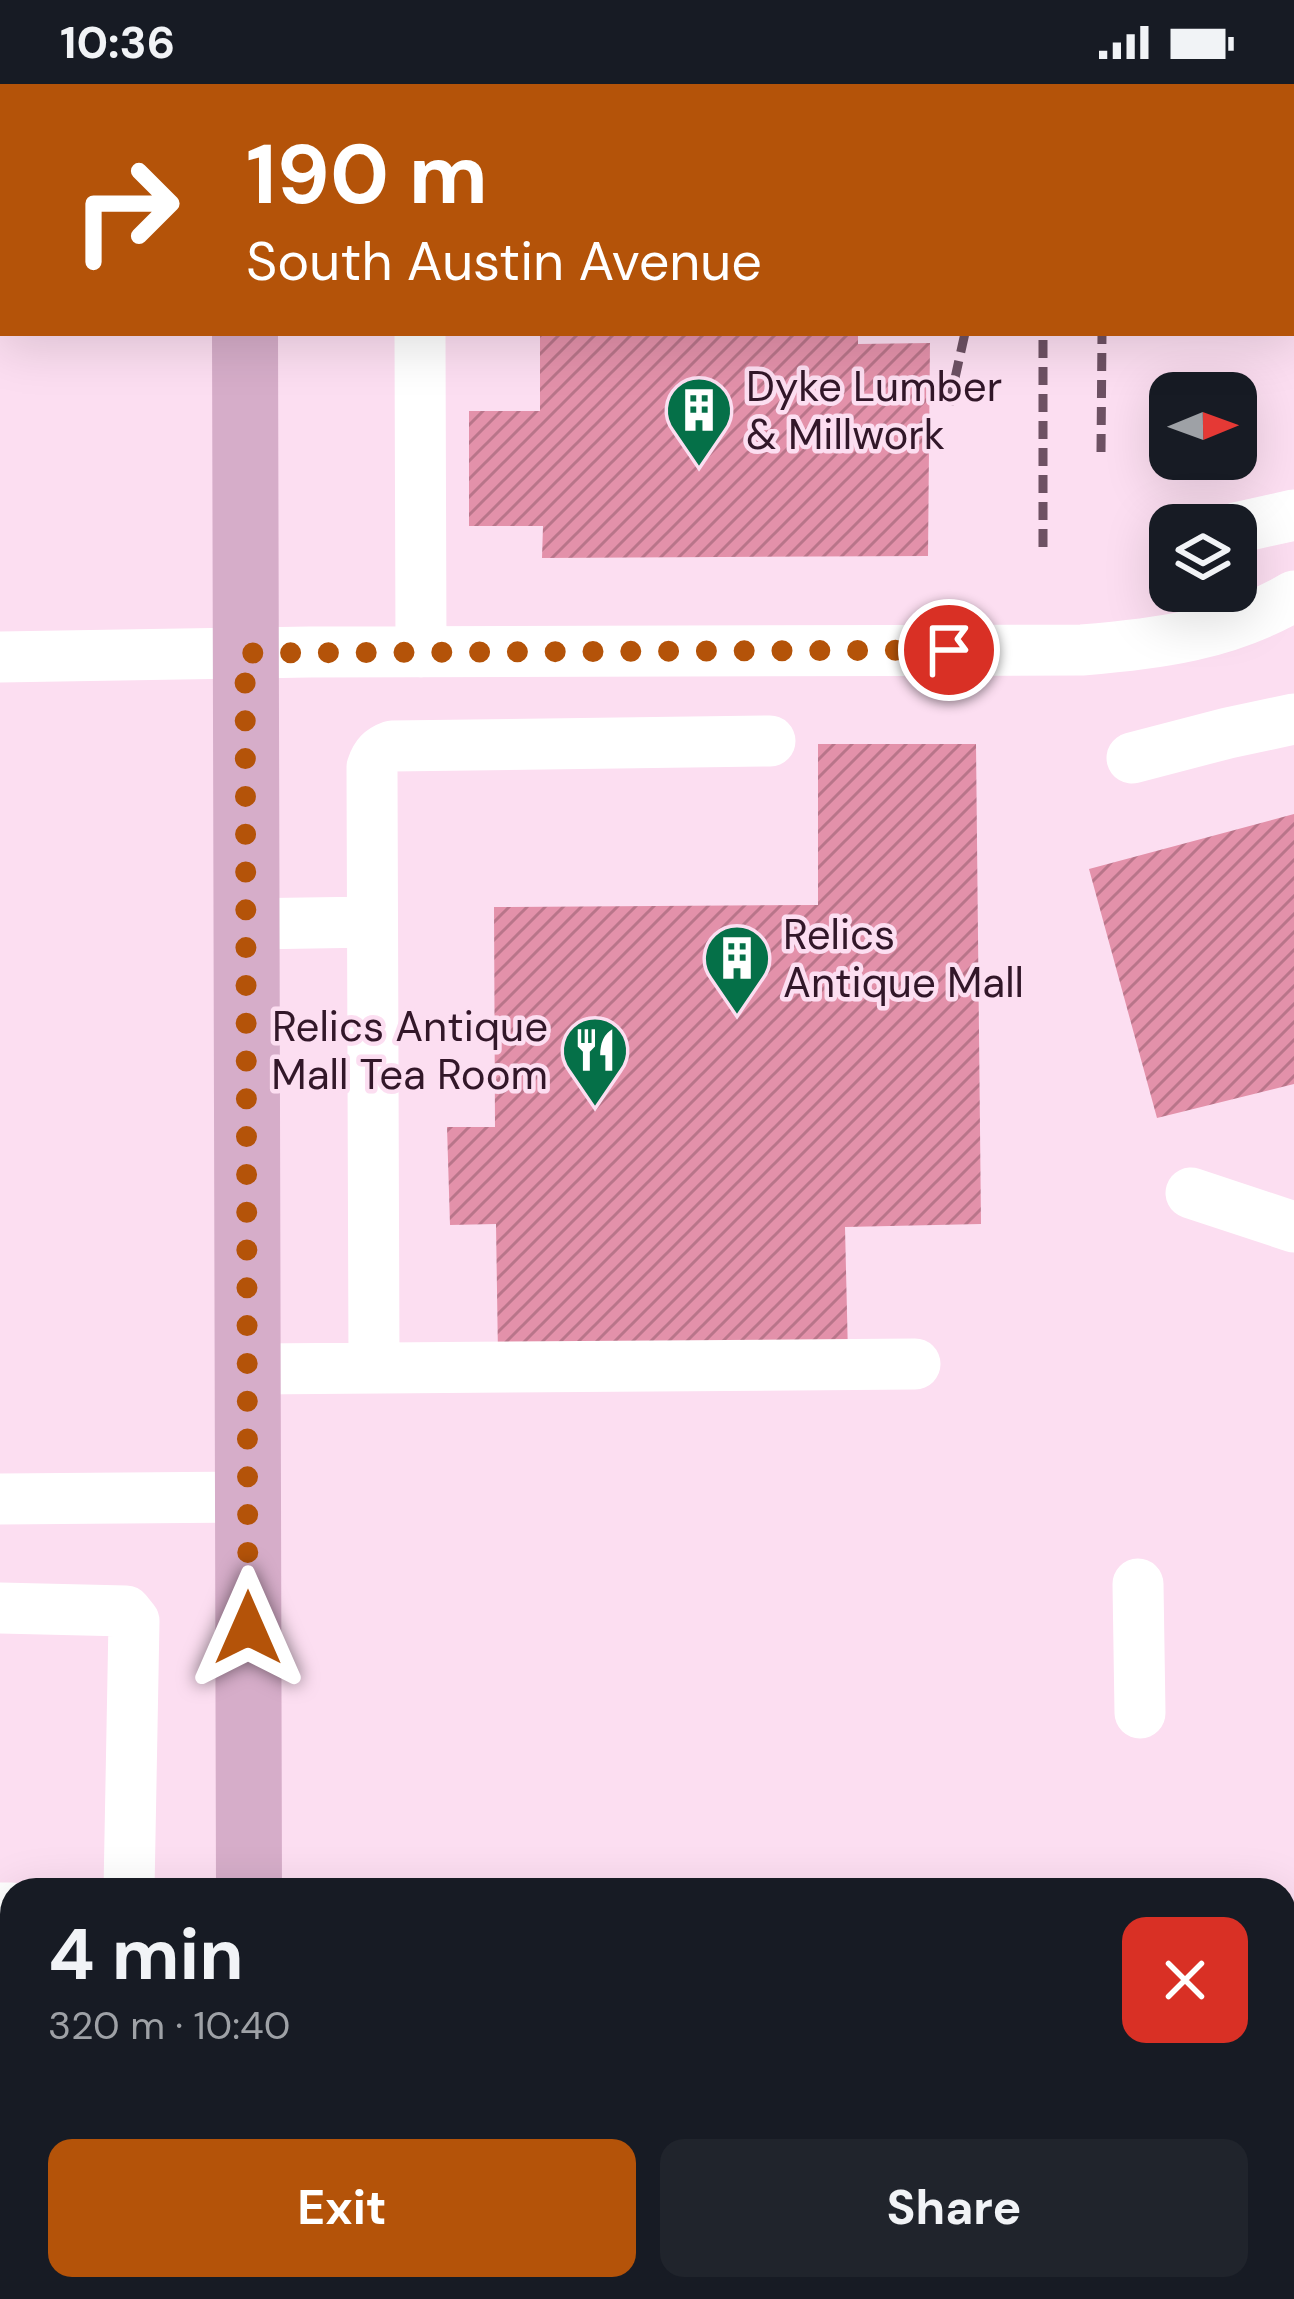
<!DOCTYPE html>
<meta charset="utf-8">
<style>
body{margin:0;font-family:"DM Sans",sans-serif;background:#20242c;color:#f1f3f6;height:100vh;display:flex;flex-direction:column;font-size:45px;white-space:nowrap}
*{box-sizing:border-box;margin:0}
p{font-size:39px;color:#9ea1a6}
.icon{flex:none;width:66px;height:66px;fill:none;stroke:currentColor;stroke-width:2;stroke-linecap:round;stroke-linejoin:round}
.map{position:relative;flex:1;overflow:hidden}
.side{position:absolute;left:0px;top:1794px;width:1296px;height:423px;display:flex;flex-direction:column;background:#171b24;border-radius:36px 36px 0 0;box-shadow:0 12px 48px #0002}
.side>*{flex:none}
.hud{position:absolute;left:0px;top:0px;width:1296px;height:252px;box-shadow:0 12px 48px #0002;background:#b45309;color:#fff;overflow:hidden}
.needle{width:78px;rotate:89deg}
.buttons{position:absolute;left:1149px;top:288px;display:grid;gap:24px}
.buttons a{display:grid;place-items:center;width:108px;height:108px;border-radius:24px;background:#171b24;box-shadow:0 12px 48px #0002;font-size:60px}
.pin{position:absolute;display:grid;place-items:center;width:102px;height:102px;color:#fff;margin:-51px;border:6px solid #fff;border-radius:50%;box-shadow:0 3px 12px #0007}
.me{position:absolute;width:132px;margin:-66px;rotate:0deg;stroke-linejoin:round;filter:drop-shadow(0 0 9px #0008)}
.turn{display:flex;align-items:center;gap:42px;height:252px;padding:0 48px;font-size:54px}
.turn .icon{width:156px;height:156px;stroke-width:2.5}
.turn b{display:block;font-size:84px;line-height:102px}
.round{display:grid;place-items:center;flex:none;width:126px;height:126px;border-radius:24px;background:#20242c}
.headline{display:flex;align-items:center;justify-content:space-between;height:204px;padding:0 48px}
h1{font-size:72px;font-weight:700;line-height:90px}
.cta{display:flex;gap:24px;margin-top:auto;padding:24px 48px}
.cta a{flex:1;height:138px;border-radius:24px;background:#b45309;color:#fff;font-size:48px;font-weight:700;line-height:138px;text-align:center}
.cta a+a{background:#20242c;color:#f1f3f6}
.status{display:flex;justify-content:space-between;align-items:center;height:84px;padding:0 60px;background:#171b24;direction:ltr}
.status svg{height:33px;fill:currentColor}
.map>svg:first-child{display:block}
.building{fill:url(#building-hatch)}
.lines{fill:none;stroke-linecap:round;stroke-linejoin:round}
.minor{stroke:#fff;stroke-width:51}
.major{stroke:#d6adc9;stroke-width:66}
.rail{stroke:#6d5163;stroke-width:9;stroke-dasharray:18 9;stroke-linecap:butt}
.route{stroke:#b45309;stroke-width:21;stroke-dasharray:0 37.8}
.labels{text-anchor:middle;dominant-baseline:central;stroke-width:9;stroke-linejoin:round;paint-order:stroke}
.poi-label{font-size:42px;fill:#321729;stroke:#fcdef1;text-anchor:start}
</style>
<div class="status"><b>10:36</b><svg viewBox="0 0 49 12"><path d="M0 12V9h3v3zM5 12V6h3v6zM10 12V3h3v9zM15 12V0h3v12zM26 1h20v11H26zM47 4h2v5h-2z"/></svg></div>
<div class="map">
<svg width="1294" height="2215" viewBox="0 0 1294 2215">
<defs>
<pattern id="building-hatch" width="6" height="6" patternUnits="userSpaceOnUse" patternTransform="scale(3)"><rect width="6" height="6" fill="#e391aa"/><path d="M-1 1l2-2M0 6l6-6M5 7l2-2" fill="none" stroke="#b9758a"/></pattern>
</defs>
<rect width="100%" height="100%" fill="#fcdef1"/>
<!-- building -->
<path class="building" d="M540 249H858V260L930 259 928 472 542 474 543 442H469V327H540Z
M818 660H976L981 1140 845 1143 848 1271 498 1272 496 1140 450 1141 447 1043H495L494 823 818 821Z
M1294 730V1000L1157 1034 1089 785Z
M0 1940H12V2069H0Z
M468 2205H1209V2215H468Z
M0 2210 61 2211V2215H0Z"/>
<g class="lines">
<!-- minor -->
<path class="minor" d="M420 249 421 568
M1236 444 1294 431
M0 573 309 568 1082 566C1157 560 1228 551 1294 512
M1132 674 1228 649 1294 635
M246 840 372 838
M1191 1109 1294 1143
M374 1284 372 683C376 671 381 666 392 662L770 657
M247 1285 915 1280
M0 1415 248 1413
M1138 1500 1140 1629
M0 1524 126 1527 134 1537 129 1806
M0 1824H12
M1284 2021H1294
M114 2205V2215"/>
<!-- major -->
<path class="major" d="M244 0V3
M245 249 249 1806
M267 2205 268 2215"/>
<!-- rail -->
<path class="rail" d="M1059 3 1060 0
M1112 3 1113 0
M949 321 965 249
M1101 368 1102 249
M1043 463V249"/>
</g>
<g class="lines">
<!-- route -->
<path class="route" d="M248 1544 245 569 949 566"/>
</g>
<!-- icons -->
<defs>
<g id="building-pin" transform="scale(3.45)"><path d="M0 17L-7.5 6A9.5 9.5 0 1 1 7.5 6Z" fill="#057048" stroke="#fcdef1"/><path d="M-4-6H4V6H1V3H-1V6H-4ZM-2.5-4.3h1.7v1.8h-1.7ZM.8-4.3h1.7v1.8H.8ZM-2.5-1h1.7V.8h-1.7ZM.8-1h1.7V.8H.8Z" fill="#fff"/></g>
<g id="restaurant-pin" transform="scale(3.45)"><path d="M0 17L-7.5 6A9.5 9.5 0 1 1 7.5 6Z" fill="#057048" stroke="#fcdef1"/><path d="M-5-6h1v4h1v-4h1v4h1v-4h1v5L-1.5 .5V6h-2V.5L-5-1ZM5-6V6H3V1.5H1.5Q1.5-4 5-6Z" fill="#fff"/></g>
</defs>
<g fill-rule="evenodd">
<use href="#building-pin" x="699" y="326"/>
<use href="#building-pin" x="737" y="874"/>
<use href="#restaurant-pin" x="595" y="966"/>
</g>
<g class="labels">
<!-- poi labels -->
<g class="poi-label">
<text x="746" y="302">Dyke Lumber<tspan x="746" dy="48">&amp; Millwork</tspan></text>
<text x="783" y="850">Relics<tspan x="783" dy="48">Antique Mall</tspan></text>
<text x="548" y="942" text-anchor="end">Relics Antique<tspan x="548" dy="48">Mall Tea Room</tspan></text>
</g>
</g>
</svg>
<div class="buttons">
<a><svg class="needle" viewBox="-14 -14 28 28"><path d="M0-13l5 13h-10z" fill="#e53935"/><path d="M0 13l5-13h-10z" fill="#9ea1a6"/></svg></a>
<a><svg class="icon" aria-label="layers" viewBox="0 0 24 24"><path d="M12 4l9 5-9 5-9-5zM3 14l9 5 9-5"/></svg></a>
</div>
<div class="pin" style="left:949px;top:566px;background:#d93025"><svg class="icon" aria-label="arrive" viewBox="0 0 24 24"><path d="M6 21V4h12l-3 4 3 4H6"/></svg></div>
<svg class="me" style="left:248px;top:1544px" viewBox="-20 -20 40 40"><path d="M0-17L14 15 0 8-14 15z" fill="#b45309" stroke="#fff" stroke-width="4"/></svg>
<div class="hud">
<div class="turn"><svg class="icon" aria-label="right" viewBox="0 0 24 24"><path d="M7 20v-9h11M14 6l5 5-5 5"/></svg><div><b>190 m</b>South Austin Avenue</div></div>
</div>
<section class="side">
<div class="headline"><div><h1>4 min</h1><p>320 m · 10:40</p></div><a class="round" style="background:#d93025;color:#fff"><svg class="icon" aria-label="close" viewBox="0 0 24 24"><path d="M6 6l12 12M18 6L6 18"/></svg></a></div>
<div class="cta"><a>Exit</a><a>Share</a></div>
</section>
</div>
